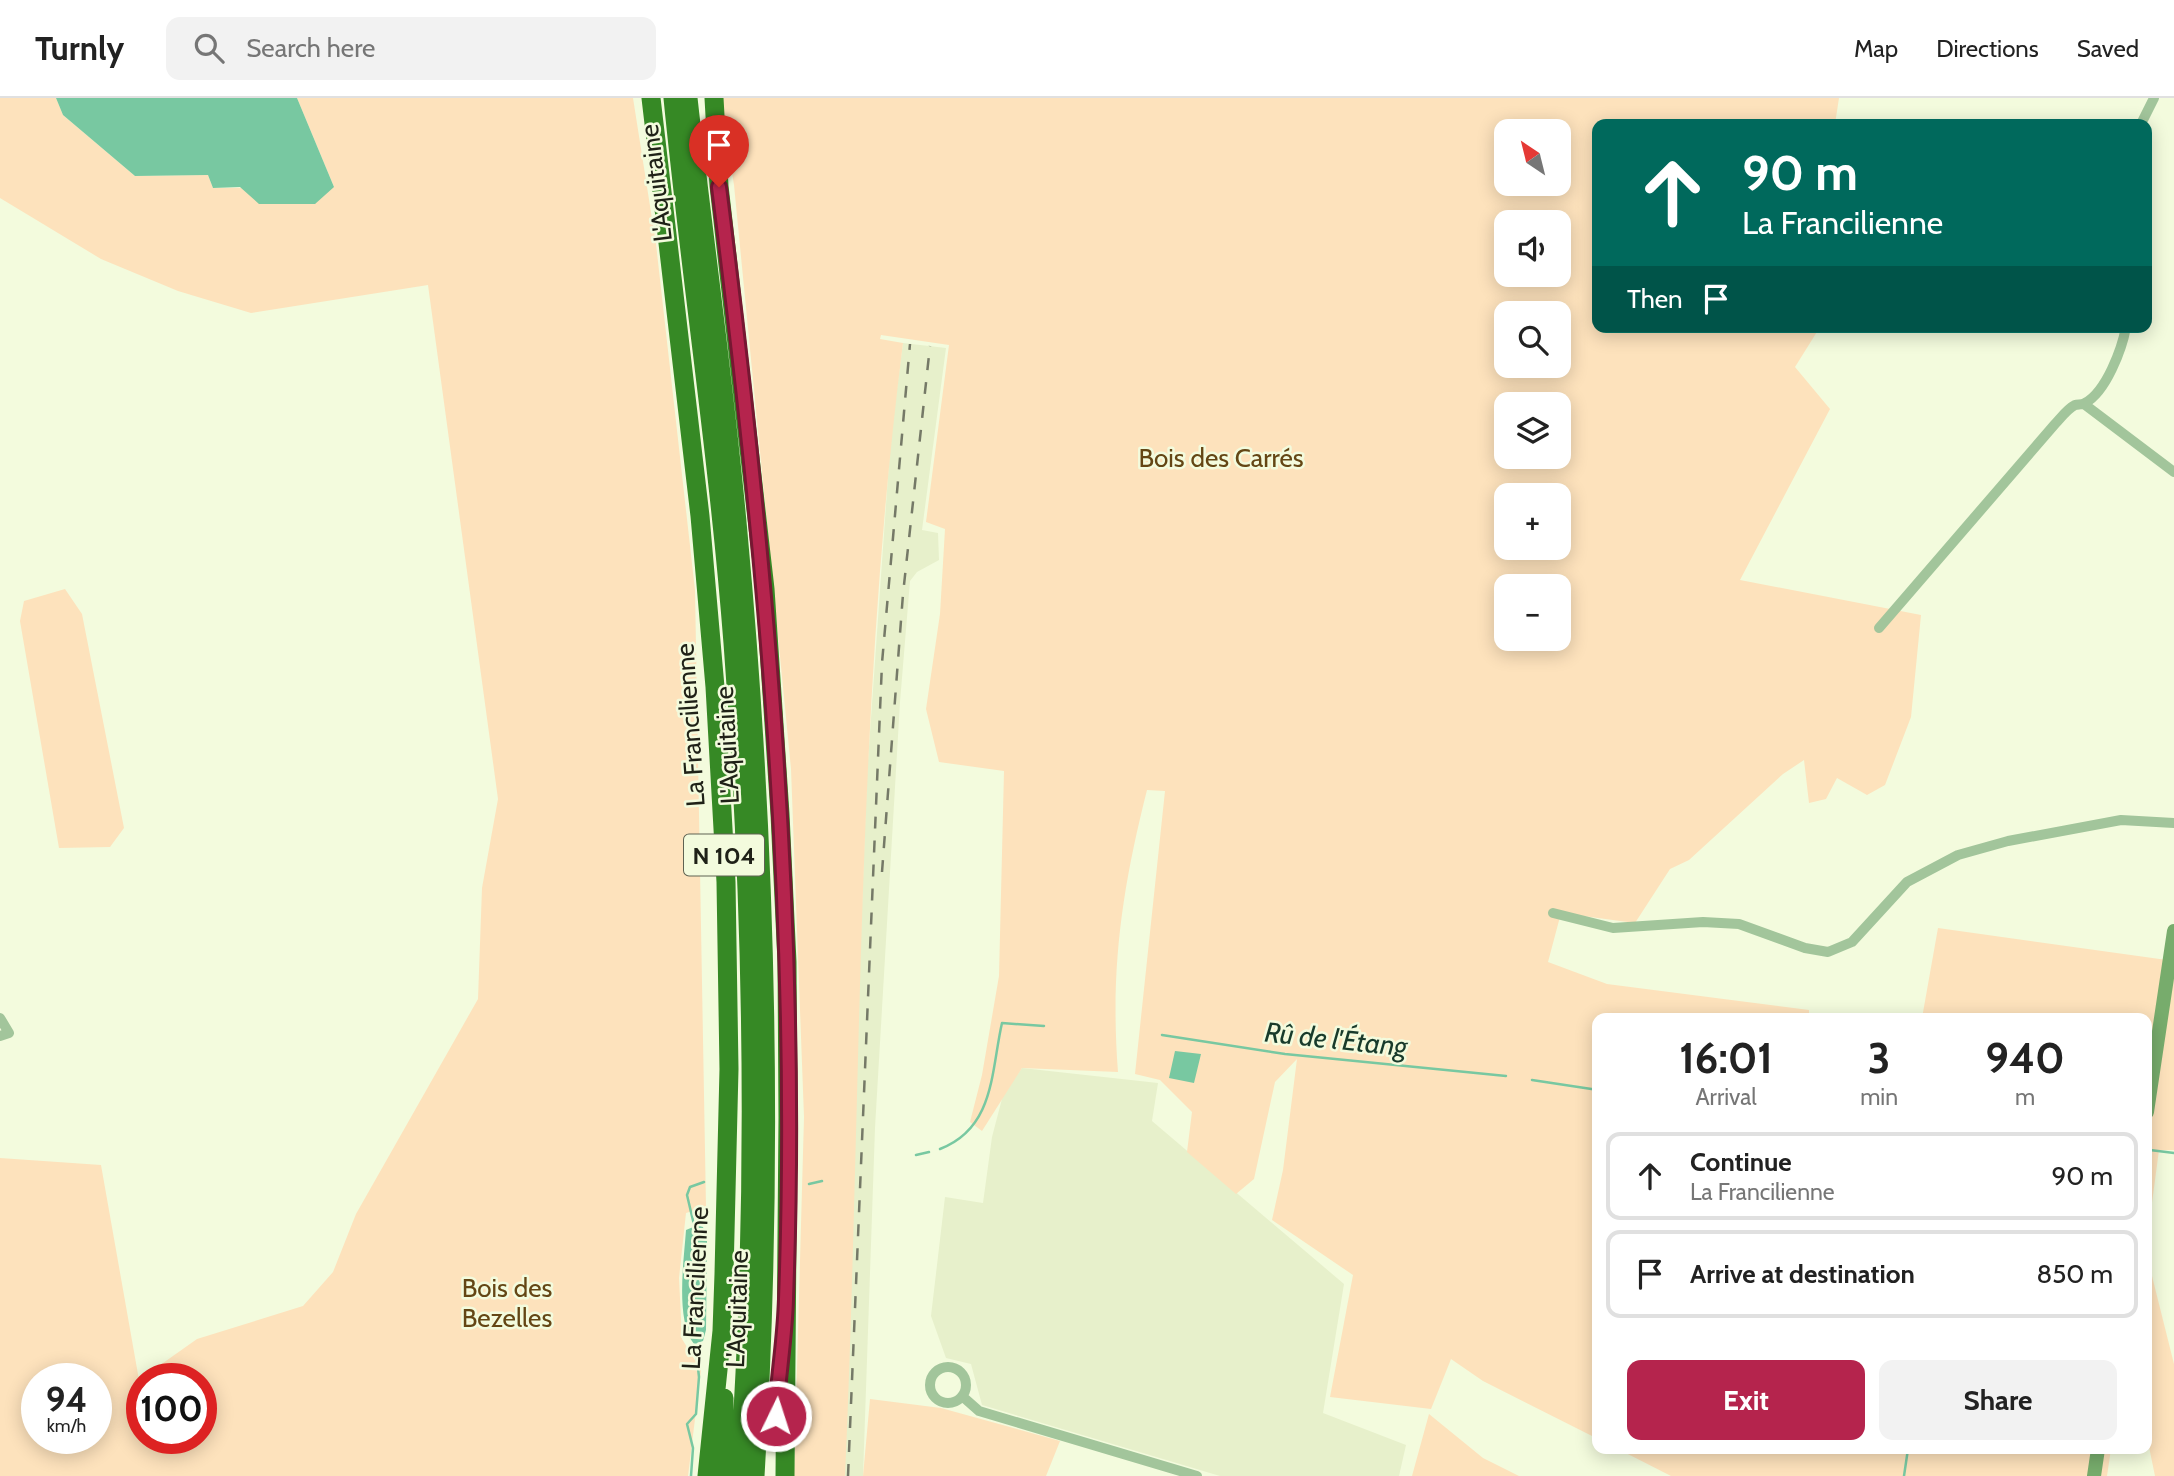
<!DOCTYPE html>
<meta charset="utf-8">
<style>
body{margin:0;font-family:Cabin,sans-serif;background:#f2f2f2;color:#222;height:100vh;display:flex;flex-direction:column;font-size:26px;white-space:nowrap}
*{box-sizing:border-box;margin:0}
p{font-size:23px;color:#767676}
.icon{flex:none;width:38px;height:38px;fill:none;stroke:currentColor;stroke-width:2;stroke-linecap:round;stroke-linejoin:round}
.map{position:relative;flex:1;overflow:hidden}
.side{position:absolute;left:1592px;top:915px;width:560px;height:441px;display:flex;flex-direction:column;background:#fff;border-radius:14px;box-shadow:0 4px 18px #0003}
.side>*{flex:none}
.guide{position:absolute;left:1592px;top:21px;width:560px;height:214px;border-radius:14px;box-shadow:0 4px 18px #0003;background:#00695c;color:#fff;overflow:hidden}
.needle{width:46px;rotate:325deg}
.controls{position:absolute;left:1494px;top:21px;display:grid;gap:14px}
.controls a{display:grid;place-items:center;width:77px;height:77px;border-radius:14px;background:#fff;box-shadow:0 4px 18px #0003;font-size:35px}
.speed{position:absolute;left:21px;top:1265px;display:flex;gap:14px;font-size:35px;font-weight:700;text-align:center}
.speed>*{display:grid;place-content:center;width:91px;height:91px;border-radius:50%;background:#fff;box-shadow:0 4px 18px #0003;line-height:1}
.speed small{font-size:18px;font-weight:400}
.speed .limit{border:10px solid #d22;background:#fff;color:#111}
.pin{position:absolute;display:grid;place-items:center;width:60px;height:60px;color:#fff;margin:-72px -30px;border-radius:50% 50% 50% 0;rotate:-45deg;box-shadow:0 0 7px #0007}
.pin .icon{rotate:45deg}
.me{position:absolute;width:77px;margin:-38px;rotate:4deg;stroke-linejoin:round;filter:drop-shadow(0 0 5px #0008)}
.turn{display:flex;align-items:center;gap:24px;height:147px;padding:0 35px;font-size:32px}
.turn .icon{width:91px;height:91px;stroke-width:2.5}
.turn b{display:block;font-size:49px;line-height:60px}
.then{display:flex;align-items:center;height:66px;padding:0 35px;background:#0003;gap:14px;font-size:26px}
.eta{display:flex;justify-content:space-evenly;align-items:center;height:119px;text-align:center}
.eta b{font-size:42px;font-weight:700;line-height:49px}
.primary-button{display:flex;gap:14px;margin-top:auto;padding:14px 35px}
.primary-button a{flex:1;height:80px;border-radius:14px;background:#b5244d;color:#fff;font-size:28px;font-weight:700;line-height:80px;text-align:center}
.primary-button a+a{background:#f2f2f2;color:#222}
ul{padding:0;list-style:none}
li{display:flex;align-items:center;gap:21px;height:88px;margin:0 14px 10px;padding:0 21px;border:4px solid #e0e0e0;border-radius:14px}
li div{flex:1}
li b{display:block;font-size:26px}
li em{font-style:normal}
header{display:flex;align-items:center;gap:42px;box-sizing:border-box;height:98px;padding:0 35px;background:#fff;border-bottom:2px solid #e0e0e0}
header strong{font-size:33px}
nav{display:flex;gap:38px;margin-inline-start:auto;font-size:24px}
.search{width:490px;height:63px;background:#f2f2f2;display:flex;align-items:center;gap:18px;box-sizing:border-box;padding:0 24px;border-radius:14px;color:#767676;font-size:26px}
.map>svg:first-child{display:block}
.built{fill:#e7f0cb}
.green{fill:#fde2bc;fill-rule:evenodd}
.water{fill:#78c8a1}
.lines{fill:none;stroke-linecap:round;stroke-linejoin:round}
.stream{stroke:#78c8a1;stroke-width:2.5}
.street{stroke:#a2c59b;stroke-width:10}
.secondary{stroke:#77ac6c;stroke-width:14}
.highway{stroke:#368925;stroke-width:19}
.rail{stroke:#757967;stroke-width:2.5;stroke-dasharray:12 12;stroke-linecap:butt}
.route-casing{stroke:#761732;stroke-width:18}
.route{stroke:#b5244d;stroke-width:12}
.labels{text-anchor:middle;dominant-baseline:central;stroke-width:5;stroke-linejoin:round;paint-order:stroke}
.shield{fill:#f3fbdd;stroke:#5f6252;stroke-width:2}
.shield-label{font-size:24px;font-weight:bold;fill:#1f2117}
.street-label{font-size:26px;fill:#1f2117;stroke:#f3fbdd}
.park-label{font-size:26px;fill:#644614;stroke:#f3fbdd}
.water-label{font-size:28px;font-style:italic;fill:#183b2b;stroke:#f3fbdd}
</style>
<header>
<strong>Turnly</strong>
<div class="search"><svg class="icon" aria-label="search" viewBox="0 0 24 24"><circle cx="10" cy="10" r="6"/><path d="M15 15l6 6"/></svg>Search here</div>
<nav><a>Map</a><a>Directions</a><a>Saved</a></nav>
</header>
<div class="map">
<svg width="2174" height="1378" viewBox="0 0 2174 1378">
<rect width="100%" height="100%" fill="#f3fbdd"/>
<!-- built -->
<path class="built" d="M903 245 946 250 922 432 938 435 939 462 917 474 910 483 900 604 875 1030 863 1378H840L867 677 891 336Z
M1022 970 1158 985 1152 1023 1344 1186 1323 1315 1406 1347 1399 1378H1220L982 1307 971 1266 946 1260 931 1218 945 1099 983 1105 992 1039 1003 997Z"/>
<!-- green -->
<path class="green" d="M0 0H56L63 17 135 78 208 77 213 90 334 89 297 0H633L656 146 695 492 706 1109 686 1115 679 1180 682 1241 701 1272 688 1378H0V1060L101 1067 139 1282 197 1241 303 1208 333 1174 356 1116 478 901 482 790 498 701 428 187 251 215 178 193 101 161 0 100ZM37 1281H96V1340H37ZM142 1281H201V1340H142Z
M720 0H1839L1835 26H1598V229H1820L1795 269 1830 311 1740 482 1921 517 1911 619 1885 687 1867 697 1837 680 1826 701 1809 705 1804 662 1783 676 1689 762 1670 771 1635 825 1561 815 1548 864 1607 886 1809 912V920H1598V1341L1483 1283 1451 1261 1431 1311 1330 1299 1353 1177 1272 1122 1283 1072 1297 961 1275 984 1254 1081 1236 1096 1187 1054 1192 1014 1160 982 1135 976 1165 693 1147 692C1122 791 1110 872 1118 974L1022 970 982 1033 970 1024 982 977 999 878 1004 673 939 664 926 611 940 516 945 431 926 424 949 247 881 237 880 241 903 245C855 621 862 1000 845 1378H794L804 1019 791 671 734 87ZM1507 33H1559V86H1507ZM1507 124H1559V177H1507ZM1507 215H1559V268H1507ZM1507 306H1559V359H1507ZM1507 397H1559V450H1507ZM1507 488H1559V541H1507Z
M65 491 82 516 124 730 110 749 59 750 20 523 24 503Z
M1938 830 2174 863V1052H2159L2147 1142V920H1922Z
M2147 1158 2174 1266V1378H2155L2147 1339Z
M870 1301 941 1310 1060 1343 1046 1378H863Z
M1429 1316 1483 1360 1519 1378H1412Z
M1618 1351H2111L2107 1378H1671Z"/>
<!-- water -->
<path class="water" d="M56 0H297L334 89 315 106H259L240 89 213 90 208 77 135 78 63 17Z
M1175 953 1201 956 1194 985 1169 980Z
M698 1127 703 1129 707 1142 706 1232 703 1243 694 1246C675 1222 684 1162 686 1132Z"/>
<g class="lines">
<!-- stream -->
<path class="stream" d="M1162 937 1285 956 1506 978
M1532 982 1598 992
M940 1051C995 1030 991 973 1002 925L1044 928
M2150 1052 2174 1055
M916 1057 929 1054
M809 1086 822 1083
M695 1131 687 1097 690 1089 704 1084
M691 1378 693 1350 687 1326 696 1316 699 1279 695 1243
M1904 1378 1908 1351"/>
<!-- street -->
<path class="street" d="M2141 26 2154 0
M2084 306 2174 374
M1879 530 2055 326C2060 321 2067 311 2075 307 2078 306 2082 307 2085 305 2106 294 2122 251 2126 229
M1553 815 1613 830 1703 824 1739 826 1805 850 1828 854 1852 844 1907 784 1958 757 2008 743 2121 722 2174 725
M0 920 9 935 0 938
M930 1287a18 18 0 1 1 36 0a18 18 0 1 1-36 0Z
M962 1298 979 1313 1197 1378"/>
<!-- secondary -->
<path class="secondary" d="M2147 1014 2174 833
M2094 1378 2098 1351"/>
<!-- highway -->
<path class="highway" d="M651 0 700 418 715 589 726 784 729 971 724 1176 722 1233 707 1378
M673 0C691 182 719 363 733 545 754 822 758 1101 739 1378
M688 0C704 145 725 289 738 435 767 749 774 1063 755 1378
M714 0 719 88 765 491 780 716 787 864 788 1019 785 1378
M724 1300V1378"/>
<!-- rail -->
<path class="rail" d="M882 774 903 496 930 248
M848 1378 882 565 910 246"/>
</g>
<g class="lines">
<!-- route casing -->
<g class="route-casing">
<path id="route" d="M719 89C766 458 800 829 786 1201 785 1240 778 1279 776 1318"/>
</g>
<!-- route -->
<use href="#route" class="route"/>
</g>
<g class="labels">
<!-- shield labels -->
<rect class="shield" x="684" y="736.5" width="80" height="41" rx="5"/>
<g class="shield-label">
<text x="724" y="757">N 104</text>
</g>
<!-- street labels -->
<g class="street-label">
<text transform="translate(656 85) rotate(-97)">L'Aquitaine</text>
<text transform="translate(690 627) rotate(-94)">La Francilienne</text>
<text transform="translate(727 647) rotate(-93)">L'Aquitaine</text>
<text transform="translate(695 1190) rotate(-87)">La Francilienne</text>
<text transform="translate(737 1211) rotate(-88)">L'Aquitaine</text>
</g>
<!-- park labels -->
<g class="park-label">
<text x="1221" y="360">Bois des Carrés</text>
<text x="507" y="1190">Bois des<tspan x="507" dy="30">Bezelles</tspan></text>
</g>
<!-- water labels -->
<g class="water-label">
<text transform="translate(1336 941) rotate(6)">Rû de l'Étang</text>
</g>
</g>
</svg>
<div class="controls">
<a><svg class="needle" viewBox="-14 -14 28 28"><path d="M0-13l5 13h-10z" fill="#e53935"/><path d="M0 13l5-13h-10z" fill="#767676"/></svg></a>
<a><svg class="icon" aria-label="sound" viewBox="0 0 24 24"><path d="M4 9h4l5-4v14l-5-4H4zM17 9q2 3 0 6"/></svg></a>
<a><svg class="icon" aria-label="search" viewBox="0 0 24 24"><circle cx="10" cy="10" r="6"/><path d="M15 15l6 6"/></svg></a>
<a><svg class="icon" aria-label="layers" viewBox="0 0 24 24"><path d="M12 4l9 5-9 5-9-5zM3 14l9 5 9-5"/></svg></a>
<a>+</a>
<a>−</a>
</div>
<div class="speed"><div>94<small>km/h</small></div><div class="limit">100</div></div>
<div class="pin" style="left:719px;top:89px;background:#d93025"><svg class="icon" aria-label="arrive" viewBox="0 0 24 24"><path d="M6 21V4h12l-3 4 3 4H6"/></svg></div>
<svg class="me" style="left:776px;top:1318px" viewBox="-20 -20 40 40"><circle r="17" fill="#b5244d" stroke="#fff" stroke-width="3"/><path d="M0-11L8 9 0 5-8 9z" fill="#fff"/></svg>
<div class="guide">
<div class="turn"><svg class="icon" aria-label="ahead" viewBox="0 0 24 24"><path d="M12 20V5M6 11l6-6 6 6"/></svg><div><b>90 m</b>La Francilienne</div></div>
<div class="then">Then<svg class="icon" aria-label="arrive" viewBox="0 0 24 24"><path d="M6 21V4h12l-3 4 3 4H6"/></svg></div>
</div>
<section class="side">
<div class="eta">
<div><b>16:01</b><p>Arrival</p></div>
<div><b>3</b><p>min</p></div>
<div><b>940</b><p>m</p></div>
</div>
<ul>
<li><svg class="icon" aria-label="ahead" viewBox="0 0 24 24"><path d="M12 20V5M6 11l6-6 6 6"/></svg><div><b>Continue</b><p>La Francilienne</p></div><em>90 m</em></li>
<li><svg class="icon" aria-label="arrive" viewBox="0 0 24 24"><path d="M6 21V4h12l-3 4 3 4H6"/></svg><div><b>Arrive at destination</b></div><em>850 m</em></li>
</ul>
<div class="primary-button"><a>Exit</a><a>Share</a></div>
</section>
</div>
